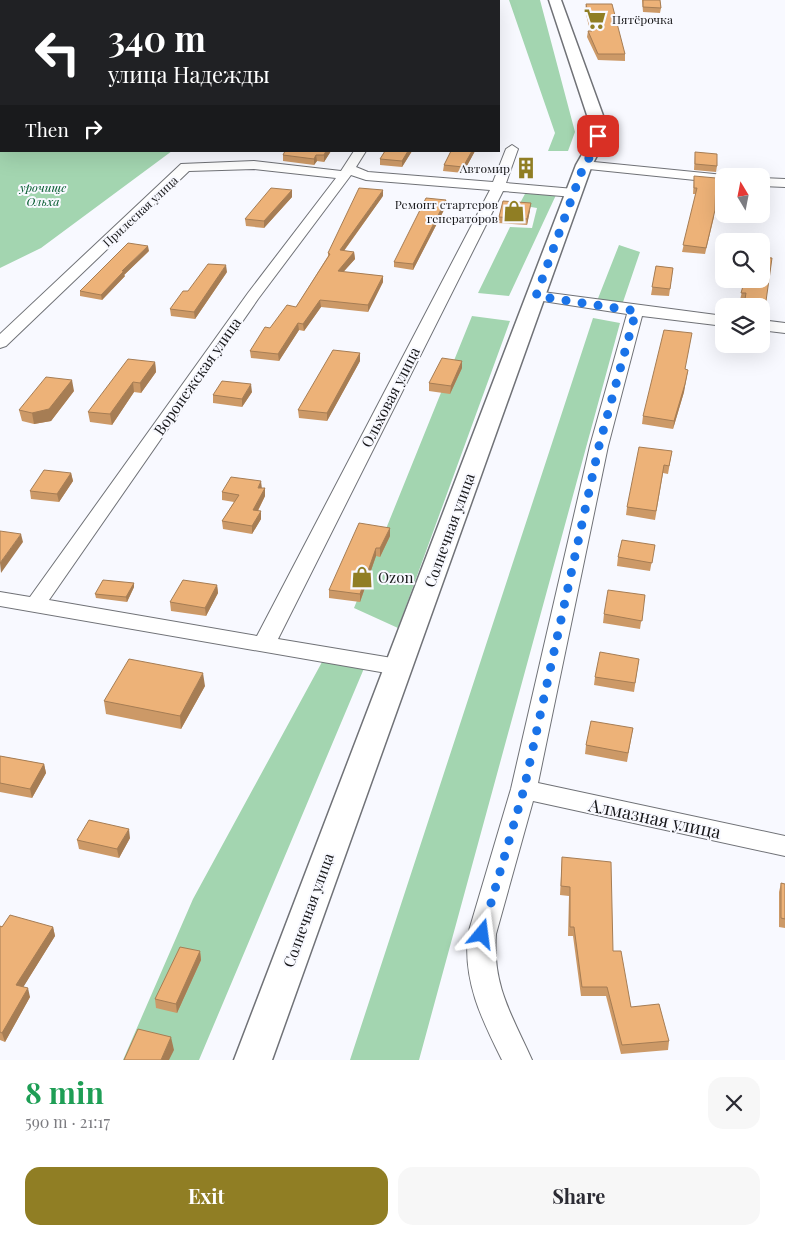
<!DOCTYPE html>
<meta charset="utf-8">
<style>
body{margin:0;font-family:"Playfair Display",serif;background:#f7f7f7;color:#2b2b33;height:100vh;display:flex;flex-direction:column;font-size:19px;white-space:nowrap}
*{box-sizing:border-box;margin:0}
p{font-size:16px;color:#7c7c81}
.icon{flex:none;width:28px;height:28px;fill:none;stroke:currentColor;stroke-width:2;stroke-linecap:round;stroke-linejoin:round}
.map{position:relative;height:1060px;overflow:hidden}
.sheet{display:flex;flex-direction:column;background:#fff;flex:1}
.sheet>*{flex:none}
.banner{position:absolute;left:0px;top:0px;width:500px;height:152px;box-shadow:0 5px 20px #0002;background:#202124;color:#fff;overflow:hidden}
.needle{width:32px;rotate:350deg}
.fabs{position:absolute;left:715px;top:168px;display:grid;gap:10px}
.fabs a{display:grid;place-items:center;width:55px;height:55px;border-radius:10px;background:#fff;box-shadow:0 5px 20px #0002;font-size:25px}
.pin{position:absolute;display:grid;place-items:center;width:42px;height:42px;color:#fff;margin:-21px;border-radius:10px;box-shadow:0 2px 8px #0006}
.me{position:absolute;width:55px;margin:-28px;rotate:16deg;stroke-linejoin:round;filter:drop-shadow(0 0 4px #0008)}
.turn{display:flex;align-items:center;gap:18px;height:105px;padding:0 25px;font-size:22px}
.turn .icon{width:65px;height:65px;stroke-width:2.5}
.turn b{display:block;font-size:35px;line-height:42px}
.then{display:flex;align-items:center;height:48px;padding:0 25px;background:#0003;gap:10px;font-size:19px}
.round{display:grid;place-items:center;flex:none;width:52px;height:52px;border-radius:15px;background:#f7f7f7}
.overview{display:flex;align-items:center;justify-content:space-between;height:85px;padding:0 25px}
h1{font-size:30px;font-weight:700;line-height:38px;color:#1e9e55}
.cta{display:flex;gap:10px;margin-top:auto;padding:10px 25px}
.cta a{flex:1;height:58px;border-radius:15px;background:#907e24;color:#fff;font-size:20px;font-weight:700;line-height:58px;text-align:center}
.cta a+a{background:#f7f7f7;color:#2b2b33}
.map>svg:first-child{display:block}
.green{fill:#a3d5b0}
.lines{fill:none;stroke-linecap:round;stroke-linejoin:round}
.minor-casing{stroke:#707277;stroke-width:2}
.tertiary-casing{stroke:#707277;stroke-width:3}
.minor{fill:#fff;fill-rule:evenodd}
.tertiary{fill:#fff;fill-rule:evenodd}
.wall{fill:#cc9967}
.shaded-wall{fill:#a67d54}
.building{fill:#edb278;stroke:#a67d54}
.route{stroke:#1a73e8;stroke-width:9;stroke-dasharray:0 16.2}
.labels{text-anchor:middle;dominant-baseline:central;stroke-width:4;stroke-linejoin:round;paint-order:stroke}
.far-poi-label{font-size:12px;fill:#171719;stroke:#f8f9ff;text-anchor:end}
.far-park-label{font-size:12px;font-style:italic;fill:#035a2d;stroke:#f8f9ff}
.far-street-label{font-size:12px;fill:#171719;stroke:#f8f9ff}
.street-label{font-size:15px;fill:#171719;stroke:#f8f9ff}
.poi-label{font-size:15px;fill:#171719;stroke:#f8f9ff;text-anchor:start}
.near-street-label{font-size:18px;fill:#171719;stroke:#f8f9ff}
</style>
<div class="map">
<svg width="785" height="1060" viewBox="0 0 785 1060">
<rect width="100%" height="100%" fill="#f8f9ff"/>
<!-- green -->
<path class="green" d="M0 0 51 1H1V151H172L41 248 0 268Z
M509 0H540L575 132 568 151H548L555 133Z
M526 192 556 195 509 296 478 293 510 227 532 228 537 208 519 205Z
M619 245 640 252 622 305 597 301Z
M472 316 510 321 398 628 354 608Z
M593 318 620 323 419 1060H350Z
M328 651 365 666 199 1060H123L193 899Z"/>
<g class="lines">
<!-- minor casing -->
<g class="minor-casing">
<path id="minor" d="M260 0H271L272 1H261Z
M470 0H480L481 1H471Z
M512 145 518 149 506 183 574 189 581 193 574 197 503 191 278 639 398 659 406 662 409 667 406 672 398 675 0 606V592L30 597 248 293 336 178 254 169 189 171 6 346 0 348V334L181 164 254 161 341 171 354 151H366L356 167 368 172 493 182 506 149ZM351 175 366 180 490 190 257 636 49 600 258 299Z
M584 161 724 175 729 176H724V183L579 168 578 165Z
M761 178 785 179V187L761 186Z
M535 291 724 316V326L642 316 608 446 538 783 785 836V856L533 801 496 934C492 986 512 1015 532 1060H502C481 1018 463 981 468 934L511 789 590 446 627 314 530 299 527 296 530 293Z
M761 320 785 323V333L761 330Z"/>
</g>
<!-- tertiary casing -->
<g class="tertiary-casing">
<path id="tertiary" d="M549 0H561L605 121 603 144 592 165 272 1060H234L576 165 588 144 589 121Z"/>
</g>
<!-- minor -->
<use href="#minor" class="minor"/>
<!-- tertiary -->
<use href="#tertiary" class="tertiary"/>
</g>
<!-- wall -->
<path class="wall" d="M328 0H362L363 1H328Z
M400 0H432V1H400Z
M642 0H660L661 8 660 13 643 12Z
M586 4 625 54V61L598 60 587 37 588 31H590L585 10Z
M331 151 324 162 317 161 314 165 283 161V155Z
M385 151H412L402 167 380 165V159Z
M451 151H475L463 173 443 171 444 165Z
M695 152 717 166 716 172 694 170Z
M694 176 714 217 705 254 682 252 696 194H693Z
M292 190V197L264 228 246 226 245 219Z
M383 196 344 251 354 252 355 259 343 272 383 276V282L368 312 321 307 304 331 299 330 279 361 251 358 250 351 270 328 296 307 328 256V253Z
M446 200V206L413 270 394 267V262Z
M530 210 527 225 498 223 499 217Z
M149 251 124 275 125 276 102 300 80 296V291Z
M656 266 673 268 669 296 651 295Z
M227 272 195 319 171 316 170 309 188 291Z
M745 279 766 301 765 309 761 308V306H744L745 301 740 300Z
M360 353V361L327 421 299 418 298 410Z
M155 362 156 372 141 393 134 392 112 425 90 422 88 412Z
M462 368 450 394 429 391V383Z
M686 369 684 392 673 429 642 424 643 416Z
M74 391 51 421 34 424 22 421 19 410Z
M252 392 242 407 213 403V395Z
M672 451 668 474 663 473 655 520 626 515 627 507Z
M71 473 73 481 59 502 31 499 30 491Z
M262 488H265V496L258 511 261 519 252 534 223 529 222 521 234 502 222 500V492Z
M390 528V536L380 557 376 556 360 602 329 598V590Z
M655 545 650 571 617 566 618 557Z
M134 583V587L127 602 96 598 95 594Z
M217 585 218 593 206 616 171 611 170 602Z
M645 595 640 629 603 623 604 614Z
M639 659 634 692 594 685 595 677Z
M205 686 181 729 106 714 104 701Z
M633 728 627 762 585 754 586 745Z
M0 756 44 764 46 773 32 798 0 792Z
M130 838 119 858 79 849 77 840Z
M562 857 613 951 631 1007 669 1041 668 1050 621 1054 606 996H581L573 936H568L569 896 560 895Z
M781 883 785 884V928L779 927V892Z
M0 926 53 927 55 936 23 987 30 997 5 1042 0 1040Z
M200 951 201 960 177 1013 156 1008 155 999Z"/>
<!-- shaded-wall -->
<path class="shaded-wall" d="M326 151H331L324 162V155Z
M408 151H412L402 167V161Z
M472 151H475L463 173V167Z
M316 155 317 161 314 165V159Z
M292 190V197L264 228V221Z
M383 190V196L340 256V250Z
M446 200V206L413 270V264Z
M531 203 530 210 527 225V219Z
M148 246 149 251 124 275 125 276 102 300 101 295 122 271Z
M354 252 355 259 338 278V271Z
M226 265 227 272 195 319 194 312Z
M383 276V282L368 312V305Z
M320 300 321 307 304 331 303 324Z
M298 323 299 330 279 361 278 354Z
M360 353V361L327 421V413Z
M462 361V368L450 394 451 386Z
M155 362 156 372 141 393 140 383Z
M688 370 684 392 673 429 674 421Z
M72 380 74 391 51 421 34 424 32 413Z
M133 382 134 392 112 425 110 414Z
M251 384 252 392 242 407V399Z
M71 473 73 481 59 502 57 494Z
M261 481 262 489 258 488Z
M265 488V496L254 518 253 510Z
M261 511V519L252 534V526Z
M390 528V536L380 557V548Z
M21 534 23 542 1 573 0 563Z
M376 548V556L360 602V594Z
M134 583V587L127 602 126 597Z
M217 585 218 593 206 616 205 608Z
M203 673 205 686 181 729 180 716Z
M44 764 46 773 32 798 30 789Z
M129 829 130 838 119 858 117 849Z
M53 927 55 936 19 994 16 985Z
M200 951 201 960 177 1013 176 1004Z
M28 988 30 997 5 1042 2 1033Z
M171 1037 174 1050 169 1060H161Z"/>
<!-- building -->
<path class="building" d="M342 0H362L363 1H343Z
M436 0H460V1H436Z
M643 0H660L661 8 643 7Z
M586 4H612L625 54H598L588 31H592Z
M285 151H326L324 155H316L314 159 283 155Z
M385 151H408L402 161 380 159Z
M451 151H472L463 167 444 165Z
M695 152 717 154V166L695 164Z
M694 176 716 178 715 210 706 248 683 245 697 188H694Z
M271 188 292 190 264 221 245 219Z
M359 188 383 190 340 250 354 252 338 271 383 276 368 305 320 300 303 324 298 323 278 354 250 351 265 327 270 328 287 305 296 307 330 254 328 253Z
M426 198 446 200 413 264 394 262Z
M503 201 531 203 527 219 499 217Z
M128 243 148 246 122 271H124L101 295 80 291Z
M761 257 772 258 766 301 745 299 746 293H741L745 279H761Z
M208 264 226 265 194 312 170 309 183 291H188Z
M656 266 673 268 670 289 652 287Z
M664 330 692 333 685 369 688 370 685 384 674 421 643 416Z
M333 350 360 353 327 413 298 410Z
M442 358 462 361 451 386 429 383Z
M128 359 155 362 140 383 133 382 110 414 88 412Z
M46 377 72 380 49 409 32 413 19 410Z
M222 381 251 384 242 399 213 395Z
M639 447 672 451 669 466 664 465 656 511 627 507Z
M44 470 71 473 57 494 30 491Z
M231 477 261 481 258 488H265L253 510 261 511 252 526 222 521 239 495 222 492Z
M359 523 390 528 380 548H376L360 594 329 590Z
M0 531 21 534 0 563Z
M622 540 655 545 652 563 618 557Z
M103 580 134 583 126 597 95 594Z
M183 580 217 585 205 608 170 602Z
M608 590 645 595 642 621 604 614Z
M600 652 639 659 635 683 595 677Z
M129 659 203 673 180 716 104 701Z
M591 721 633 728 628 753 586 745Z
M0 756 44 764 30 789 0 783Z
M89 820 129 829 117 849 77 840Z
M562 857 611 862 613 951H621L631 1007 659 1004 669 1041 622 1045 607 987H582L574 927H570V887L561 886Z
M781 883 785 884V919L781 918Z
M10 915 53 927 16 985 28 988 2 1033 0 1032V926L2 927Z
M180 947 200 951 176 1004 155 999Z
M138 1029 171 1037 161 1060H124Z"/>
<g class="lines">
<!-- route -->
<path class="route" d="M482 934 524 789 599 446 636 311 536 296 584 165 594 151 598 136"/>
</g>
<!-- icons -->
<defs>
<g id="supermarket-bare" transform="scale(1.725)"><path d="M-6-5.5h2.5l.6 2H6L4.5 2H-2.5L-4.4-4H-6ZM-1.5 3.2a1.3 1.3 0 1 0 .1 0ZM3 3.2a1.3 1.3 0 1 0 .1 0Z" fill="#907e24" stroke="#f8f9ff" stroke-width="2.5" paint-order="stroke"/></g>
<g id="building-bare" transform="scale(1.725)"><path d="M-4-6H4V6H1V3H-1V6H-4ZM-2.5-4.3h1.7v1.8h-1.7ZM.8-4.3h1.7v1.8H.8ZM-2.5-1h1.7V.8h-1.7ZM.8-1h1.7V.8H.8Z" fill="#907e24" stroke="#f8f9ff" stroke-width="2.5" paint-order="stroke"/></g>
<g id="shop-bare" transform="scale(1.725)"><path d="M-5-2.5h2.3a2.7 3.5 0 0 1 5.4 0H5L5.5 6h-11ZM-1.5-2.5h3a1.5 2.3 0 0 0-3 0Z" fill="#907e24" stroke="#f8f9ff" stroke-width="2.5" paint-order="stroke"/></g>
</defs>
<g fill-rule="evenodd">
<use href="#supermarket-bare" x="595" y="19"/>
<use href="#building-bare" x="526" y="168"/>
<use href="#shop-bare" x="514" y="211"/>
<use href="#shop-bare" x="362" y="577"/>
</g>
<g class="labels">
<!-- far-poi labels -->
<g class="far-poi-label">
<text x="612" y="19" text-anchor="start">Пятёрочка</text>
<text x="510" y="168">Автомир</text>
<text x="498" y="204">Ремонт стартеров<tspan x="498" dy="14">генераторов</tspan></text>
</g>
<!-- far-park labels -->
<g class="far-park-label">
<text x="43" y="187">урочище<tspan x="43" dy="14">Ольха</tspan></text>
</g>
<!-- far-street labels -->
<g class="far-street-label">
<text transform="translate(140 211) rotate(-43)">Прилесная улица</text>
</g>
<!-- street labels -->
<g class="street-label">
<text transform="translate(197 376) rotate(-55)">Воронежская улица</text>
<text transform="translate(390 397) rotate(-63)">Ольховая улица</text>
<text transform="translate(449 530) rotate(-70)">Солнечная улица</text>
<text transform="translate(308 910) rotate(-70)">Солнечная улица</text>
</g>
<!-- poi labels -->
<g class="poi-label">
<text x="378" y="577">Ozon</text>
</g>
<!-- near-street labels -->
<g class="near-street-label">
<text transform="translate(655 818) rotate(12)">Алмазная улица</text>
</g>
</g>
</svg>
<div class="fabs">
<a><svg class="needle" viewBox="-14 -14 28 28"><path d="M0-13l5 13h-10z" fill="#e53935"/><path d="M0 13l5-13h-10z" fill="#7c7c81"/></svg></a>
<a><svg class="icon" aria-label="search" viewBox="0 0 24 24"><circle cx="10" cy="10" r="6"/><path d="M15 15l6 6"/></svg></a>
<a><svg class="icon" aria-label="layers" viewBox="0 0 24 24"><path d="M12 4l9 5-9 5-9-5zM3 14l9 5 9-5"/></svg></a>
</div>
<div class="pin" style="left:598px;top:136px;background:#d93025"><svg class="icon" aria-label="arrive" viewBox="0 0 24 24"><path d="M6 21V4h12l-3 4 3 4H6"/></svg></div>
<svg class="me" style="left:482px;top:934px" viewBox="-20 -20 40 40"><path d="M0-17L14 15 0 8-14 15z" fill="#1a73e8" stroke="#fff" stroke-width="4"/></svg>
<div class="banner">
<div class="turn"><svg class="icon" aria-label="left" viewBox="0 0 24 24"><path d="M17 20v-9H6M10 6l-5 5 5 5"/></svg><div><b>340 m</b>улица Надежды</div></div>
<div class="then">Then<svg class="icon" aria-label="right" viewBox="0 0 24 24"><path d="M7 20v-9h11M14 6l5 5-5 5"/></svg></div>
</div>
</div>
<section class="sheet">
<div class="overview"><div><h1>8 min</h1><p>590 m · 21:17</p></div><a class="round"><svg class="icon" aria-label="close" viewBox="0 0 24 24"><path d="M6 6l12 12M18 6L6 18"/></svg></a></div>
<div class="cta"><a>Exit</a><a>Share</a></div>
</section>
